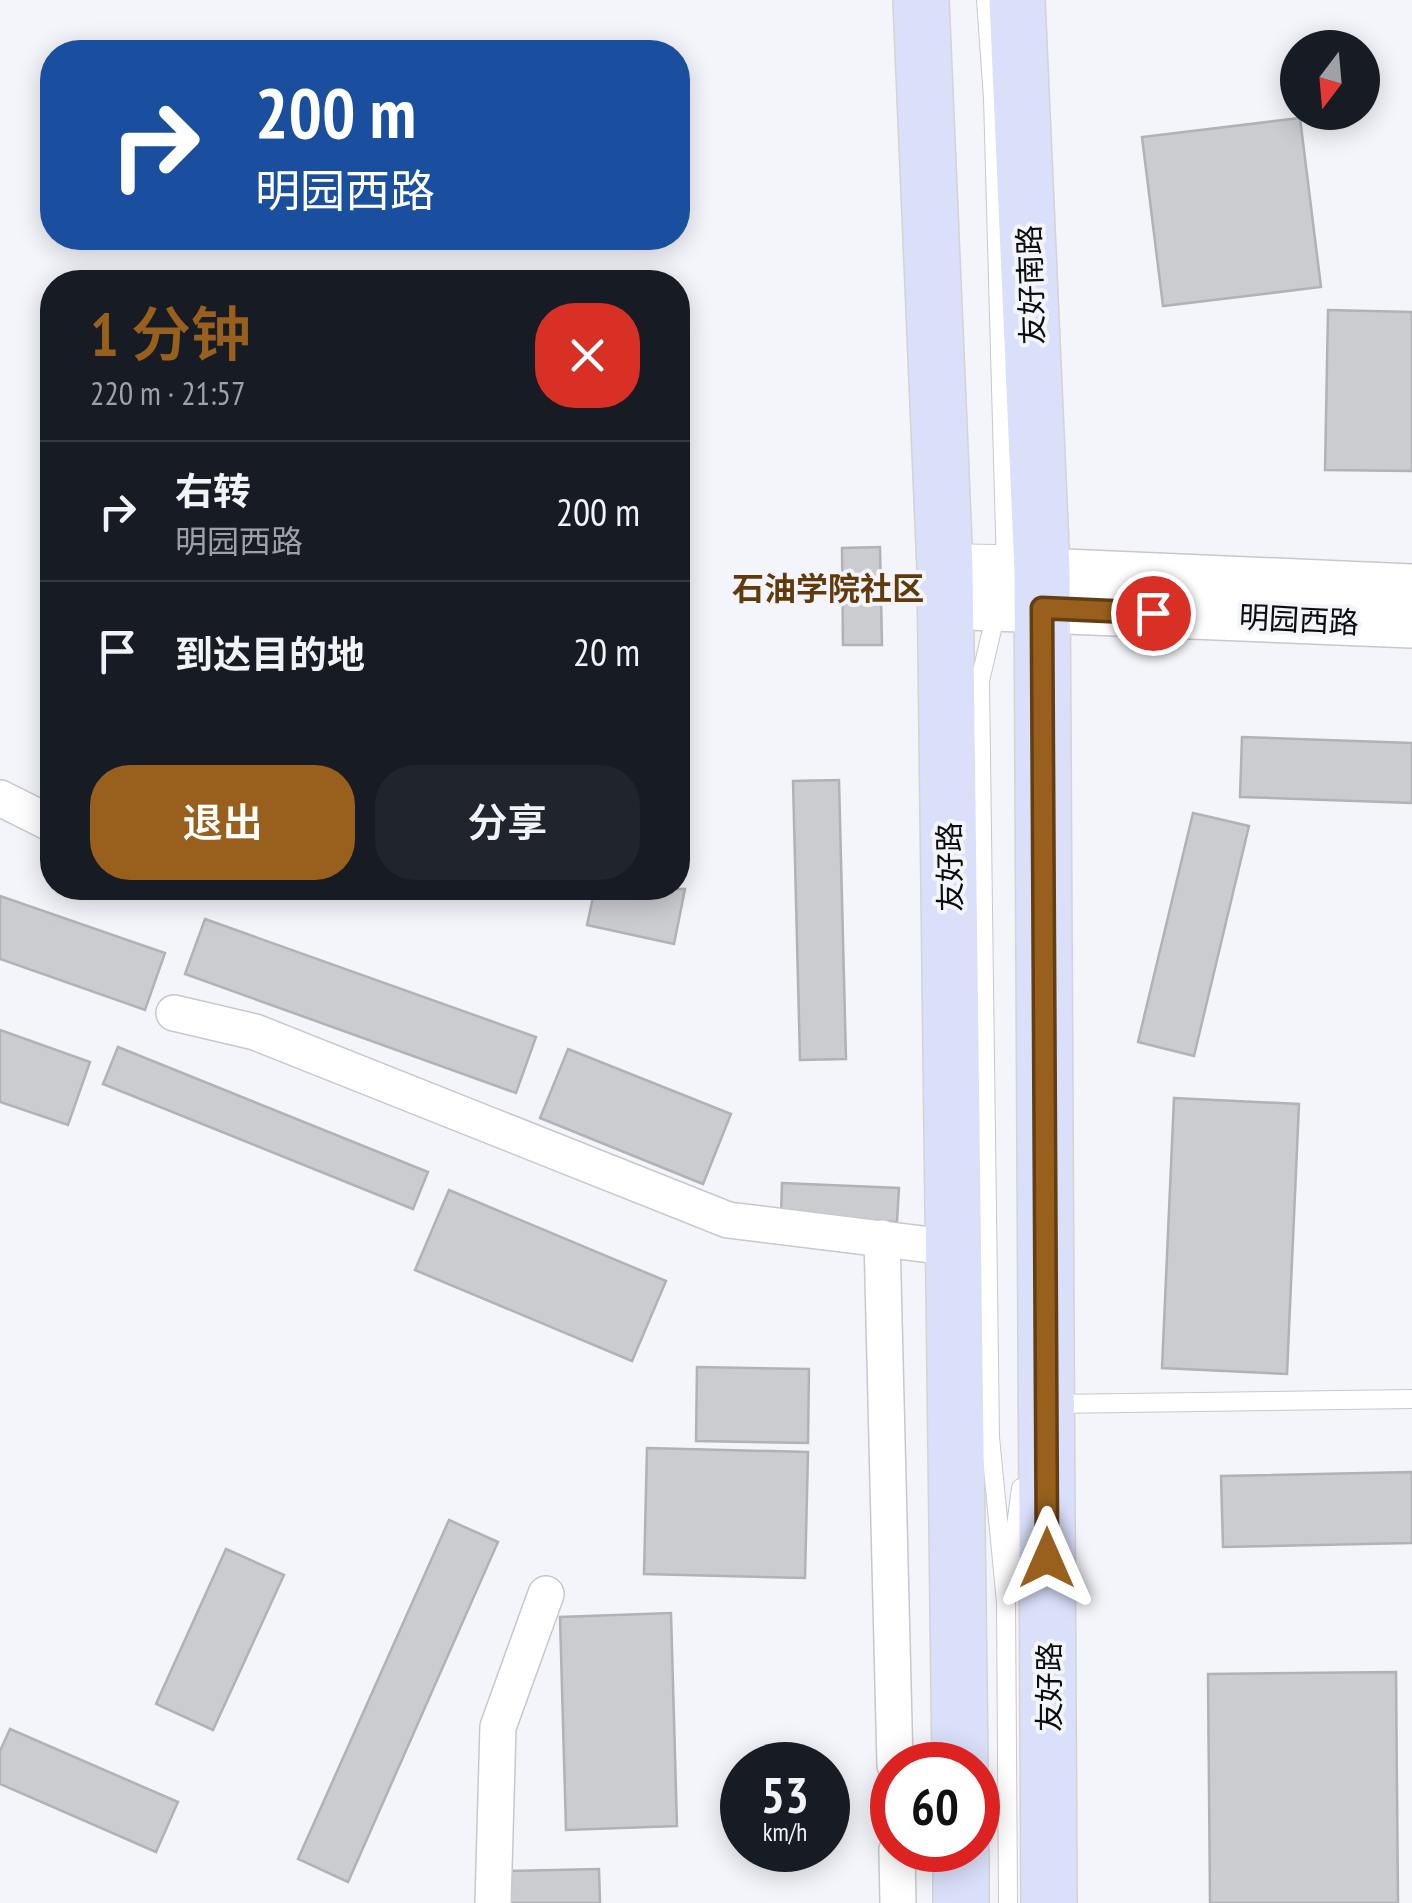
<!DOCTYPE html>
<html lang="zh">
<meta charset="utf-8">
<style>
body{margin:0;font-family:"PT Sans Narrow","Noto Sans SC",sans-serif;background:#20242c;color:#f1f3f6;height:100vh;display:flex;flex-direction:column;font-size:38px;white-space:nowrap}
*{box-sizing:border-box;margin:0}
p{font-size:32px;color:#9ea1a6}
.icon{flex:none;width:55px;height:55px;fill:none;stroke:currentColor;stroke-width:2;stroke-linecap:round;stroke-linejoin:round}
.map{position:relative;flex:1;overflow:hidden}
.sheet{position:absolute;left:40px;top:270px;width:650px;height:630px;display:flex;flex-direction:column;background:#171b24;border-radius:40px;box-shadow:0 5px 25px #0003}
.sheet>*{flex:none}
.hud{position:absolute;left:40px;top:40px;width:650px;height:210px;border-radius:40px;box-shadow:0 5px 25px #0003;background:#1a4fa0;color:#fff;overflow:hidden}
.needle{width:65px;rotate:196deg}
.buttons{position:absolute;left:1280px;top:30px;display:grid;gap:20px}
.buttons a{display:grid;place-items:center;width:100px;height:100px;border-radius:50%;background:#171b24;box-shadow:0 5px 25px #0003;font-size:50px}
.speed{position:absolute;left:720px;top:1742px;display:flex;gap:20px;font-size:50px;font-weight:700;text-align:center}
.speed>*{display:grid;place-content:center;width:130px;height:130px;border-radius:50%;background:#171b24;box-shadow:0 5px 25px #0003;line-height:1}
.speed small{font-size:25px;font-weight:400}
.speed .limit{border:15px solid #d22;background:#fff;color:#111}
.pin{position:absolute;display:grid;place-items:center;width:85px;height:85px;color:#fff;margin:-42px;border:5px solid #fff;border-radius:50%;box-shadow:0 2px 10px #0007}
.me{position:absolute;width:110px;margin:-55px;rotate:0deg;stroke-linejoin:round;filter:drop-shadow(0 0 8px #0008)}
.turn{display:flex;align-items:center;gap:35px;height:210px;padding:0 50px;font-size:45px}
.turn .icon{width:130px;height:130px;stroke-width:2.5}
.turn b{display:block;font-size:70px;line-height:85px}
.round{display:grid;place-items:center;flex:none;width:105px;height:105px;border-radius:40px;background:#20242c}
.overview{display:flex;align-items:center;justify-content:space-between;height:170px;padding:0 50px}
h1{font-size:60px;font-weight:600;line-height:75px;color:#99601d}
.cta{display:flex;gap:20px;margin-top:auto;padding:20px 50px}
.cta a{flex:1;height:115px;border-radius:40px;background:#99601d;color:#fff;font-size:40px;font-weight:600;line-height:115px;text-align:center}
.cta a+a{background:#20242c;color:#f1f3f6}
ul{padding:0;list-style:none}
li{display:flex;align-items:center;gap:30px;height:140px;padding:0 50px;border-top:2px solid #363941}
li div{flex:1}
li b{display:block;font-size:38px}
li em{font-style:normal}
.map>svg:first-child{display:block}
.building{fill:#cbccd0;stroke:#b0b2b6;stroke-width:2.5}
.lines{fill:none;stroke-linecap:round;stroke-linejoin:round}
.service-casing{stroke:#c6c8cc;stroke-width:20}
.minor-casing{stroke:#c6c8cc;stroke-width:38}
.tertiary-casing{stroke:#c6c8cc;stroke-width:48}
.secondary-casing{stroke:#c6c8cc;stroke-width:52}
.primary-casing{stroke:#d3d3d4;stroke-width:58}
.service{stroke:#fff;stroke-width:18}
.minor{stroke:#fff;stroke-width:35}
.tertiary{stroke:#fff;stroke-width:45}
.secondary{stroke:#fff;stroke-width:50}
.primary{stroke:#dae0fa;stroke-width:55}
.route-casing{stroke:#633e13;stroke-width:25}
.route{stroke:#99601d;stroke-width:18}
.labels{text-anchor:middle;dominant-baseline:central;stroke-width:8;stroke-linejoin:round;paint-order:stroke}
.street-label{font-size:30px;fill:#0c0d0e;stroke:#f4f5fa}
.neighbourhood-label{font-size:32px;font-weight:bold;fill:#613a0b;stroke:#f4f5fa}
</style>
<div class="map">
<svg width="1412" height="1903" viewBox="0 0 1412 1903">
<rect width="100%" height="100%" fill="#f4f5fa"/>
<!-- building -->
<path class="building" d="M1300 118 1321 287 1163 306 1142 137Z
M1328 310 1412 312V471L1325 470Z
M880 547 882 645H843L842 548Z
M1242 737 1412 743V803L1240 797Z
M839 780 846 1059 800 1060 793 781Z
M1193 813 1249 826 1194 1056 1138 1042Z
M595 888 685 889 674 944 587 925Z
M0 896 165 953 145 1010 0 959Z
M205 919 536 1037 516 1093 185 974Z
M0 1030 90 1062 68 1125 0 1102Z
M118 1047 428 1172 413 1209 103 1084Z
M568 1049 731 1114 703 1184 540 1118Z
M1174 1098 1299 1104 1287 1374 1162 1368Z
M782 1183 899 1188 897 1222 781 1217Z
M449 1190 666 1281 632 1361 415 1270Z
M697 1367 809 1369 808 1443 696 1441Z
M647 1448 808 1452 805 1578 644 1574Z
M1412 1472V1543L1223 1547 1221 1476Z
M449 1520 498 1542 348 1882 298 1859Z
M226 1549 284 1575 213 1730 156 1704Z
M671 1613 677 1826 566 1830 560 1617Z
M1396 1672 1398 1903H1210L1208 1674Z
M10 1729 178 1802 156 1852 0 1784V1751Z
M599 1869 600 1903H506L505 1871Z"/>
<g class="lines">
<!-- service casing -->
<g class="service-casing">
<path id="service" d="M986 0 993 98 1006 569
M997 608 980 681 990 1437 1006 1602 1008 1903
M1053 1404 1412 1399
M1006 1602 1021 1488"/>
</g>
<!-- minor casing -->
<g class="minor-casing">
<path id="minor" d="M0 798 52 824
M174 1013 255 1032 728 1220 955 1248
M882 1238 895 1765
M897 1850 898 1903
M493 1903 498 1727 546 1594"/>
</g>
<!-- tertiary casing -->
<g class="tertiary-casing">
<path id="tertiary" d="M1042 571 1412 587
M945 606 1412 625"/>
</g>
<!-- secondary casing -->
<g class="secondary-casing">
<path id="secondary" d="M945 569 1042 571"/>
</g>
<!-- primary casing -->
<g class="primary-casing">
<path id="primary" d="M921 0 945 569 960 1765
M1017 0 1042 571 1049 1903
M961 1850V1903"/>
</g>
<!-- service -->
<use href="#service" class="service"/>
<!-- minor -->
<use href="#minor" class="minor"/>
<!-- tertiary -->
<use href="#tertiary" class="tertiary"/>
<!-- secondary -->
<use href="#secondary" class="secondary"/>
<!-- primary -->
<use href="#primary" class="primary"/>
</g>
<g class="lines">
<!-- route casing -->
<g class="route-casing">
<path id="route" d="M1047 1558 1042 608 1153 613"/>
</g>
<!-- route -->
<use href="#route" class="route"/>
</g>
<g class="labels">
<!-- street labels -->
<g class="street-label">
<text transform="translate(1030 285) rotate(-92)">友好南路</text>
<text transform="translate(1299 619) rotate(3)">明园西路</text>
<text transform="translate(949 867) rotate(-91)">友好路</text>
<text transform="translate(1048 1687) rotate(-90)">友好路</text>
</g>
<!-- neighbourhood labels -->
<g class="neighbourhood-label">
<text x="828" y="588">石油学院社区</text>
</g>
</g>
</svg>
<div class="buttons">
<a><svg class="needle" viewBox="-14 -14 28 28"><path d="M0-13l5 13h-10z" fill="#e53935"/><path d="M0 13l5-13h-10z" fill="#9ea1a6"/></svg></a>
</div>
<div class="speed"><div>53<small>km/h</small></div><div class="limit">60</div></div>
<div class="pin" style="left:1153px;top:613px;background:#d93025"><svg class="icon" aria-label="arrive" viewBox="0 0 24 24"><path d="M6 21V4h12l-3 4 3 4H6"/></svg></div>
<svg class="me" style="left:1047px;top:1558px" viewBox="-20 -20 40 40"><path d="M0-17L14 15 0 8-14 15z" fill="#99601d" stroke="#fff" stroke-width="4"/></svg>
<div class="hud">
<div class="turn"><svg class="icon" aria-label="right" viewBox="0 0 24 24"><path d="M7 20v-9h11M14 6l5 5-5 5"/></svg><div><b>200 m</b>明园西路</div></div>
</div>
<section class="sheet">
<div class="overview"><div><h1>1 分钟</h1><p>220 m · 21:57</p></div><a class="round" style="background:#d93025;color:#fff"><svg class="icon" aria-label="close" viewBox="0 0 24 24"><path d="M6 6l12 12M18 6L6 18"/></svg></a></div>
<ul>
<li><svg class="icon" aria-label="right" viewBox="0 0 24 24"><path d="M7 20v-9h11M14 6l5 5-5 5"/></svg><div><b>右转</b><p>明园西路</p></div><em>200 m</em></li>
<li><svg class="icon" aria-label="arrive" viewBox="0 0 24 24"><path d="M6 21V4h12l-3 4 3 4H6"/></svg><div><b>到达目的地</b></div><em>20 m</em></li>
</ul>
<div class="cta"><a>退出</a><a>分享</a></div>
</section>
</div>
